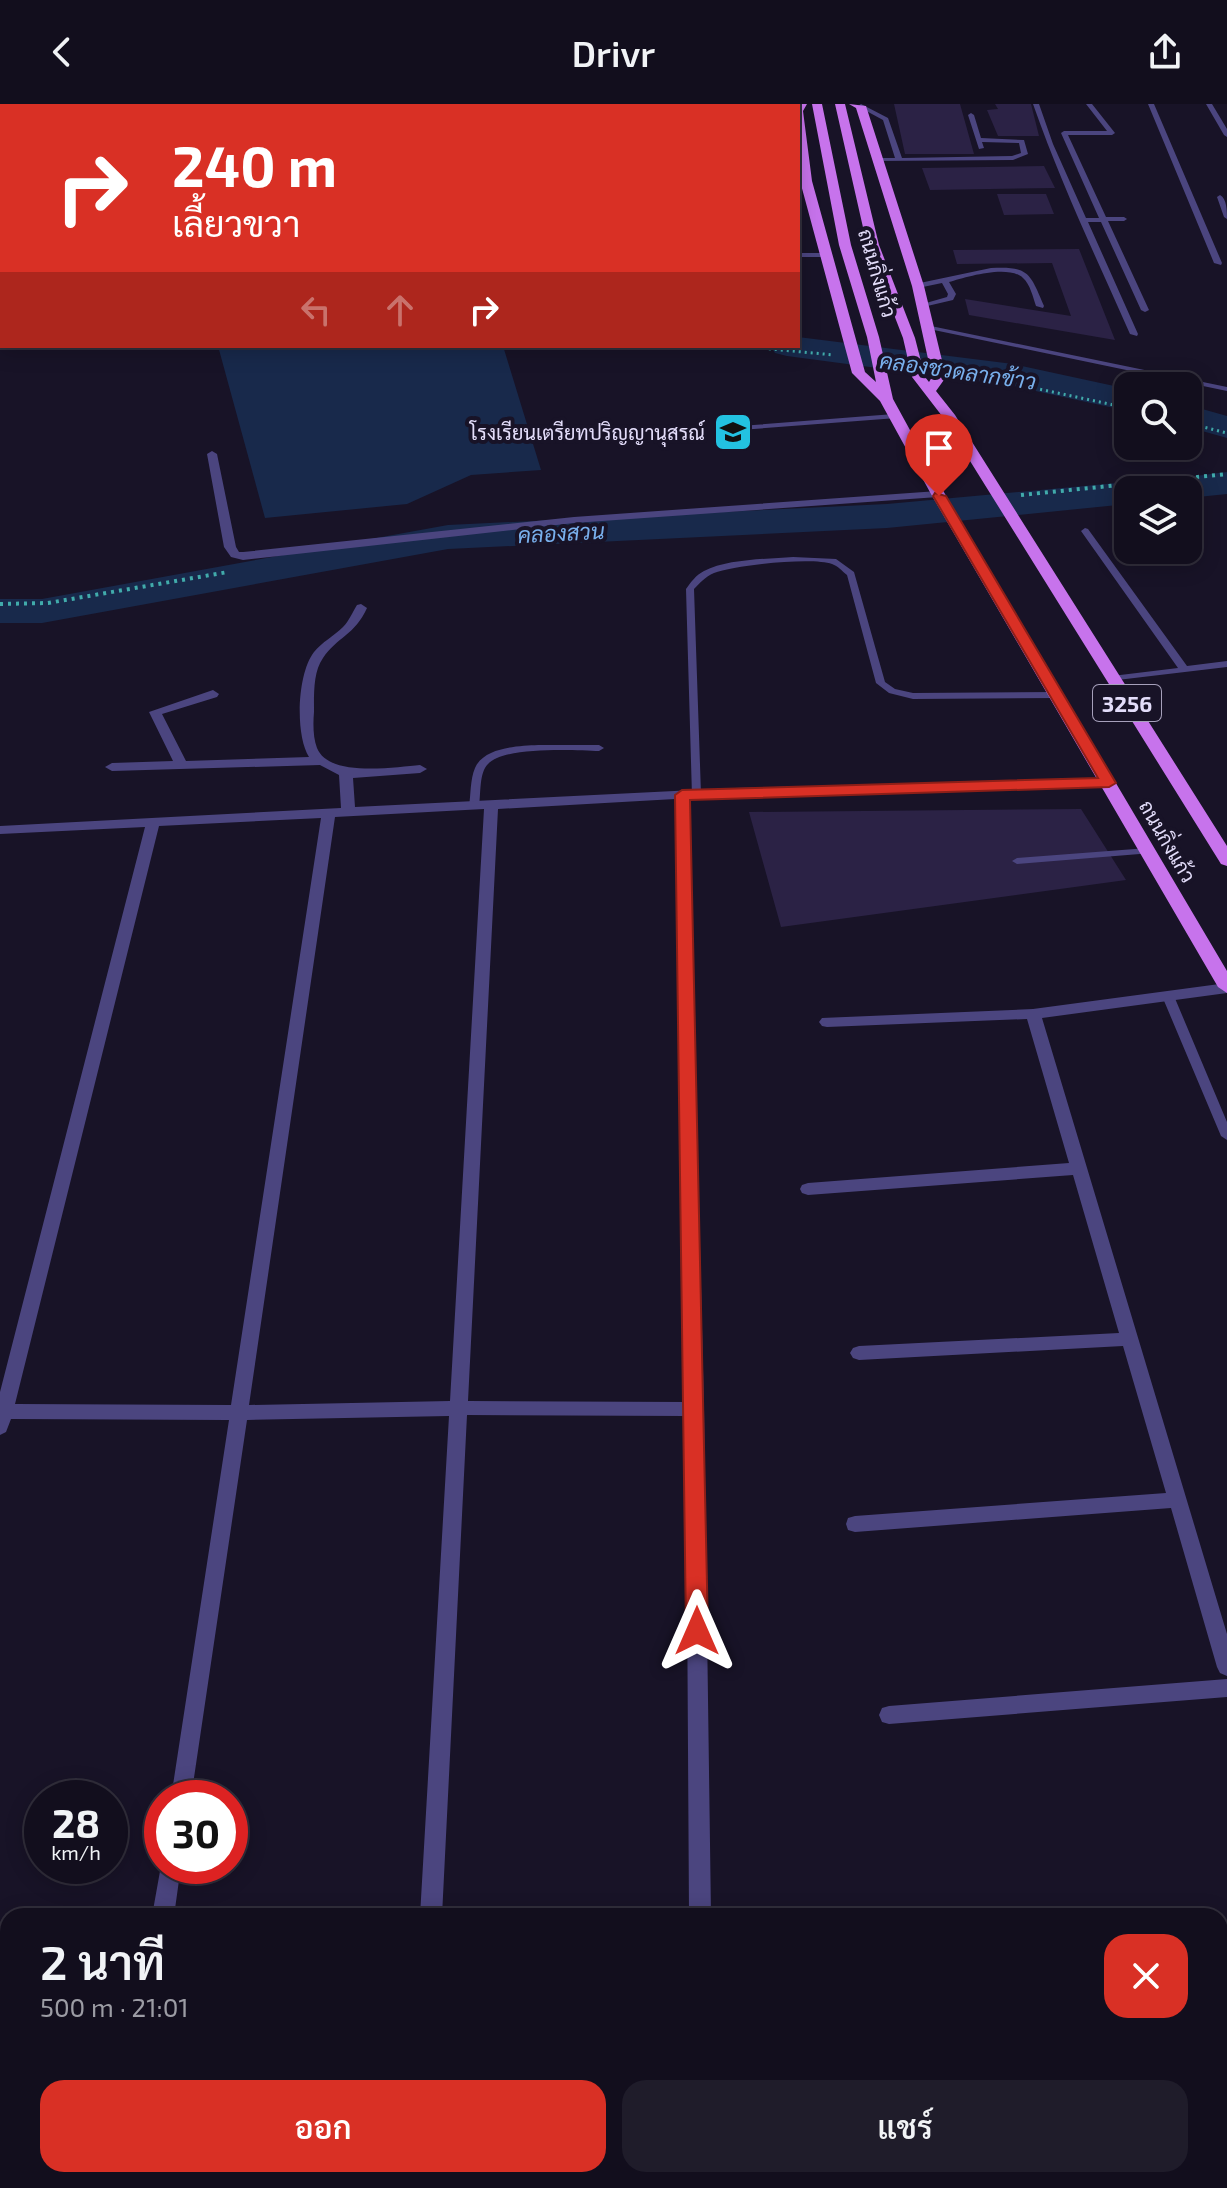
<!DOCTYPE html>
<html lang="th">
<meta charset="utf-8">
<style>
body{margin:0;font-family:"Exo 2",Sarabun,sans-serif;background:#1f1c2a;color:#f1f3f6;height:100vh;display:flex;flex-direction:column;font-size:30px;white-space:nowrap}
*{box-sizing:border-box;margin:0}
p{font-size:26px;color:#9c9ca4}
.icon{flex:none;width:44px;height:44px;fill:none;stroke:currentColor;stroke-width:2;stroke-linecap:round;stroke-linejoin:round}
.map{position:relative;flex:1;overflow:hidden}
.drawer{position:absolute;left:0px;top:1804px;width:1228px;height:280px;display:flex;flex-direction:column;background:#120e1d;border-radius:24px 24px 0 0;box-shadow:0 4px 20px #0003,0 0 0 2px #312e3b}
.drawer>*{flex:none}
.banner{position:absolute;left:0px;top:0px;width:800px;height:244px;box-shadow:0 4px 20px #0003,0 0 0 2px #312e3b;background:#d93025;color:#fff;overflow:hidden}
.fabs{position:absolute;left:1114px;top:268px;display:grid;gap:16px}
.fabs a{display:grid;place-items:center;width:88px;height:88px;border-radius:16px;background:#120e1d;box-shadow:0 4px 20px #0003,0 0 0 2px #312e3b;font-size:40px}
.speed{position:absolute;left:24px;top:1676px;display:flex;gap:16px;font-size:40px;font-weight:700;text-align:center}
.speed>*{display:grid;place-content:center;width:104px;height:104px;border-radius:50%;background:#120e1d;box-shadow:0 4px 20px #0003,0 0 0 2px #312e3b;line-height:1}
.speed small{font-size:20px;font-weight:400}
.speed .limit{border:12px solid #d22;background:#fff;color:#111}
.pin{position:absolute;display:grid;place-items:center;width:68px;height:68px;color:#fff;margin:-82px -34px;border-radius:50% 50% 50% 0;rotate:-45deg;box-shadow:0 0 8px #0007}
.pin .icon{rotate:45deg}
.me{position:absolute;width:88px;margin:-44px;rotate:0deg;stroke-linejoin:round;filter:drop-shadow(0 0 6px #0008)}
.turn{display:flex;align-items:center;gap:28px;height:168px;padding:0 40px;font-size:36px}
.turn .icon{width:104px;height:104px;stroke-width:2.5}
.turn b{display:block;font-size:56px;line-height:68px}
.lanes{display:flex;align-items:center;height:76px;padding:0 40px;background:#0003;justify-content:center;gap:40px;direction:ltr}
.lanes .off{opacity:.35}
.round{display:grid;place-items:center;flex:none;width:84px;height:84px;border-radius:24px;background:#1f1c2a}
.headline{display:flex;align-items:center;justify-content:space-between;height:136px;padding:0 40px}
h1{font-size:48px;font-weight:600;line-height:60px}
.primary-button{display:flex;gap:16px;margin-top:auto;padding:16px 40px}
.primary-button a{flex:1;height:92px;border-radius:24px;background:#d93025;color:#fff;font-size:32px;font-weight:600;line-height:92px;text-align:center}
.primary-button a+a{background:#1f1c2a;color:#f1f3f6}
header{display:flex;justify-content:space-between;align-items:center;height:104px;padding:0 40px;background:#120e1d;font-size:36px;font-weight:600}
.map>svg:first-child{display:block}
.water{fill:#18294b}
.lines{fill:none;stroke-linecap:round;stroke-linejoin:round}
.river{fill:#18294b;fill-rule:evenodd}
.building{fill:#2b2245}
.path-far1{stroke:#41abab;stroke-width:3;stroke-dasharray:2 4;stroke-linecap:butt}
.path{stroke:#41abab;stroke-width:4;stroke-dasharray:3 5;stroke-linecap:butt}
.lane{fill:#4b457f;fill-rule:evenodd}
.street{fill:#4b457f;fill-rule:evenodd}
.primary{fill:#c773ec;fill-rule:evenodd}
.route{fill:#d93025;stroke:#8d1f18;stroke-width:2}
.labels{text-anchor:middle;dominant-baseline:central;stroke-width:8;stroke-linejoin:round;paint-order:stroke}
.far-street-label{font-size:20px;fill:#e3ddfa;stroke:#181327}
.far-poi-label{font-size:20px;fill:#e3ddfa;stroke:#181327;text-anchor:end}
.far-water-label{font-size:22px;font-style:italic;fill:#79b0ed;stroke:#181327}
.shield{fill:#181327;stroke:#a6a0bb;stroke-width:2}
.shield-label{font-size:22px;font-weight:bold;fill:#e3ddfa}
</style>
<header><svg class="icon" aria-label="back" viewBox="0 0 24 24"><path d="M15 5l-7 7 7 7"/></svg>Drivr<svg class="icon" aria-label="share" viewBox="0 0 24 24"><path d="M12 15V3M7 8l5-5 5 5M5 13v7h14v-7"/></svg></header>
<div class="map">
<svg width="1227" height="2084" viewBox="0 0 1227 2084">
<rect width="100%" height="100%" fill="#181327"/>
<!-- water -->
<path class="water" d="M125 0H416L79 2Z
M218 242H503L541 366 471 371 407 400 265 414Z"/>
<g class="lines">
<!-- river -->
<path class="river" d="M570 0H598V2H570Z
M798 233 1013 260 1128 285V307L1013 282 787 252 775 249 770 242H798Z
M1188 301 1227 312V334L1188 323Z
M1227 368V390L1188 394V386H1128V400L887 424 448 445 42 519H0V495H42L448 421 887 400 1128 378C1141 381 1206 370 1227 368Z"/>
</g>
<!-- building -->
<path class="building" d="M894 0H960L974 50H905Z
M995 0H1031L1039 32H998L987 6 998 5Z
M1044 62 1055 84 930 86 922 64Z
M997 90H1046L1054 110 1004 111Z
M1079 145 1115 236 969 211 965 195 1071 212 1052 159 957 160 953 146Z
M1081 705 1126 776 781 823 749 708Z"/>
<g class="lines">
<!-- path-far1 -->
<path class="path-far1" d="M461 0 475 2
M739 242 834 251
M957 275 1006 278 1128 304
M1188 319 1227 329"/>
<!-- path -->
<path class="path" d="M1021 391 1227 370
M0 500 48 499 228 468"/>
<!-- lane -->
<path class="lane" d="M779 0H785V2H779Z
M861 0 888 14 902 54 1012 52 1021 49 1019 39 982 38 984 44 979 45 968 11 971 9 974 11 981 34 1024 36 1028 50 1013 56 875 57 874 56 877 54H895L883 16 859 3 858 2Z
M1033 0H1039L1053 40 1086 114H1099L1061 29 1064 27H1107L1086 0H1092L1115 29 1112 31H1068L1106 113H1124L1127 115 1124 117H1108L1149 206 1145 208 1141 206 1101 118H1088L1138 230 1137 232 1130 230C1096 153 1061 80 1033 0Z
M1148 0H1154L1222 159 1221 161 1214 159Z
M1206 0H1212L1227 25V33L1224 31Z
M1220 91C1227 95 1227 107 1227 115L1224 113 1217 93Z
M798 149H828L832 151 828 153H798Z
M991 164C1029 162 1030 169 1044 202L1043 204 1036 202C1033 193 1030 180 1023 174 1008 160 966 173 949 178L956 190 953 196 923 203 919 201 947 193 948 190 942 179 918 184 914 182 915 180Z
M926 221 1227 283V287L929 225 925 223Z
M894 310 898 312 897 314 740 326 736 324 740 322Z
M1085 424 1088 425 1187 562 1227 557V563L1109 577 1107 575 1112 572 1178 564 1081 427Z
M793 453 836 455 854 468 885 578 895 585 913 589 1058 588 1063 591 1058 594 913 595 889 589 876 579 847 471C842 467 838 462 832 460 812 453 734 461 714 469 705 473 700 479 694 485L701 690 696 693 692 692 686 485C691 478 696 471 704 467 727 455 767 455 793 453Z
M538 641H599L604 644 599 647C575 646 505 642 488 660 479 669 481 689 479 702L478 704H470L469 702C471 690 470 676 475 664 484 643 518 642 538 641Z
M1148 744 1153 747 1152 749 1017 760 1012 757 1017 754Z
M1168 888 1174 892 1227 1018V1036L1221 1032 1162 892Z"/>
<!-- street -->
<path class="street" d="M212 347 217 350 236 443 239 448H243L574 413 938 387 944 390 938 393 574 419 243 456 231 453 224 443 207 350Z
M361 500 367 504C355 531 337 533 323 554 313 568 314 591 314 608 313 619 313 634 317 644 329 674 395 663 420 661L427 665 420 669 353 674 355 703 735 684 1109 675 1116 679 1109 683 689 695 704 1305 711 1812H689L686 1312 467 1311 442 1812H420L449 1312 247 1316 191 1694H171L229 1316 11 1315 6 1328 0 1331V1288L145 723 0 730V722L341 704 339 671 320 661 112 667 105 663 112 659 173 657 149 608 213 586 219 590 217 593 162 610 186 657 309 653C295 631 297 570 314 548 322 538 334 532 343 523 349 517 352 509 357 501ZM675 695 686 1298 468 1297 498 705ZM484 705 450 1297 249 1301 335 713ZM321 714 231 1301 15 1300 159 722Z
M1227 879V889L1042 914 1227 1530V1572L1220 1569 1217 1563 1171 1404 855 1428 848 1426 846 1420 848 1414 855 1412 1166 1389 1123 1242 859 1256 853 1254 850 1249 853 1244 859 1242 1119 1229 1073 1071 808 1091 802 1089 800 1085 802 1081 808 1079 1069 1059 1027 915 827 923 822 922 819 918 822 914 1033 905Z
M1227 1575V1593L889 1620 882 1618 879 1611 882 1604 889 1602Z
M162 1756V1762H181L174 1812H152Z
M1220 1862H1227V1884H1220Z
M111 2076H135L134 2084H110Z
M404 2076H428V2084H404Z
M553 2076H651L647 2084H549Z
M691 2076H715V2084H691Z"/>
<!-- primary -->
<path class="primary" d="M797 0H807L803 7 812 77 865 268 876 278 867 233 839 141 812 0H822L851 141 879 233 893 295 945 390 1227 867V889L1218 883 931 390 880 297 852 269 800 77Z
M835 0H845L879 141 915 234 925 273 929 278 932 273 912 182 856 4 849 0 866 2 924 182 946 273 936 287 955 311 1227 742V762L1221 760 942 312 912 273 903 234 867 141Z"/>
</g>
<!-- route -->
<path class="route" d="M935 389 946 392 1116 679 1109 683 690 696 708 1527 705 1534 697 1537 690 1534 686 1527 675 691 682 686 1098 674 933 392Z"/>
<!-- icons -->
<defs>
<g id="school-square" transform="scale(2)"><rect x="-9" y="-9" width="18" height="18" rx="4" fill="#23c2e1" stroke="#181327"/><path d="M0-5L7-2L0 1L-7-2ZM-4 1L0 2.5L4 1V4Q0 6-4 4Z" fill="#111"/></g>
</defs>
<g fill-rule="evenodd">
<use href="#school-square" x="733" y="328"/>
</g>
<g class="labels">
<!-- far-street labels -->
<g class="far-street-label">
<text transform="translate(878 169) rotate(74)">ถนนกิ่งแก้ว</text>
<text transform="translate(1168 737) rotate(60)">ถนนกิ่งแก้ว</text>
</g>
<!-- far-poi labels -->
<g class="far-poi-label">
<text x="705" y="328">โรงเรียนเตรียทปริญญานุสรณ์</text>
</g>
<!-- far-water labels -->
<g class="far-water-label">
<text transform="translate(958 266) rotate(8)">คลองชวดลากข้าว</text>
<text transform="translate(561 428) rotate(-3)">คลองสวน</text>
</g>
<!-- shield labels -->
<rect class="shield" x="1093" y="581" width="68" height="36" rx="6"/>
<g class="shield-label">
<text x="1127" y="599">3256</text>
</g>
</g>
</svg>
<div class="fabs">
<a><svg class="icon" aria-label="search" viewBox="0 0 24 24"><circle cx="10" cy="10" r="6"/><path d="M15 15l6 6"/></svg></a>
<a><svg class="icon" aria-label="layers" viewBox="0 0 24 24"><path d="M12 4l9 5-9 5-9-5zM3 14l9 5 9-5"/></svg></a>
</div>
<div class="speed"><div>28<small>km/h</small></div><div class="limit">30</div></div>
<div class="pin" style="left:939px;top:392px;background:#d93025"><svg class="icon" aria-label="arrive" viewBox="0 0 24 24"><path d="M6 21V4h12l-3 4 3 4H6"/></svg></div>
<svg class="me" style="left:697px;top:1527px" viewBox="-20 -20 40 40"><path d="M0-17L14 15 0 8-14 15z" fill="#d93025" stroke="#fff" stroke-width="4"/></svg>
<div class="banner">
<div class="turn"><svg class="icon" aria-label="right" viewBox="0 0 24 24"><path d="M7 20v-9h11M14 6l5 5-5 5"/></svg><div><b>240 m</b>เลี้ยวขวา</div></div>
<div class="lanes"><svg class="icon off" aria-label="left" viewBox="0 0 24 24"><path d="M17 20v-9H6M10 6l-5 5 5 5"/></svg><svg class="icon off" aria-label="ahead" viewBox="0 0 24 24"><path d="M12 20V5M6 11l6-6 6 6"/></svg><svg class="icon" aria-label="right" viewBox="0 0 24 24"><path d="M7 20v-9h11M14 6l5 5-5 5"/></svg></div>
</div>
<section class="drawer">
<div class="headline"><div><h1>2 นาที</h1><p>500 m · 21:01</p></div><a class="round" style="background:#d93025;color:#fff"><svg class="icon" aria-label="close" viewBox="0 0 24 24"><path d="M6 6l12 12M18 6L6 18"/></svg></a></div>
<div class="primary-button"><a>ออก</a><a>แชร์</a></div>
</section>
</div>
